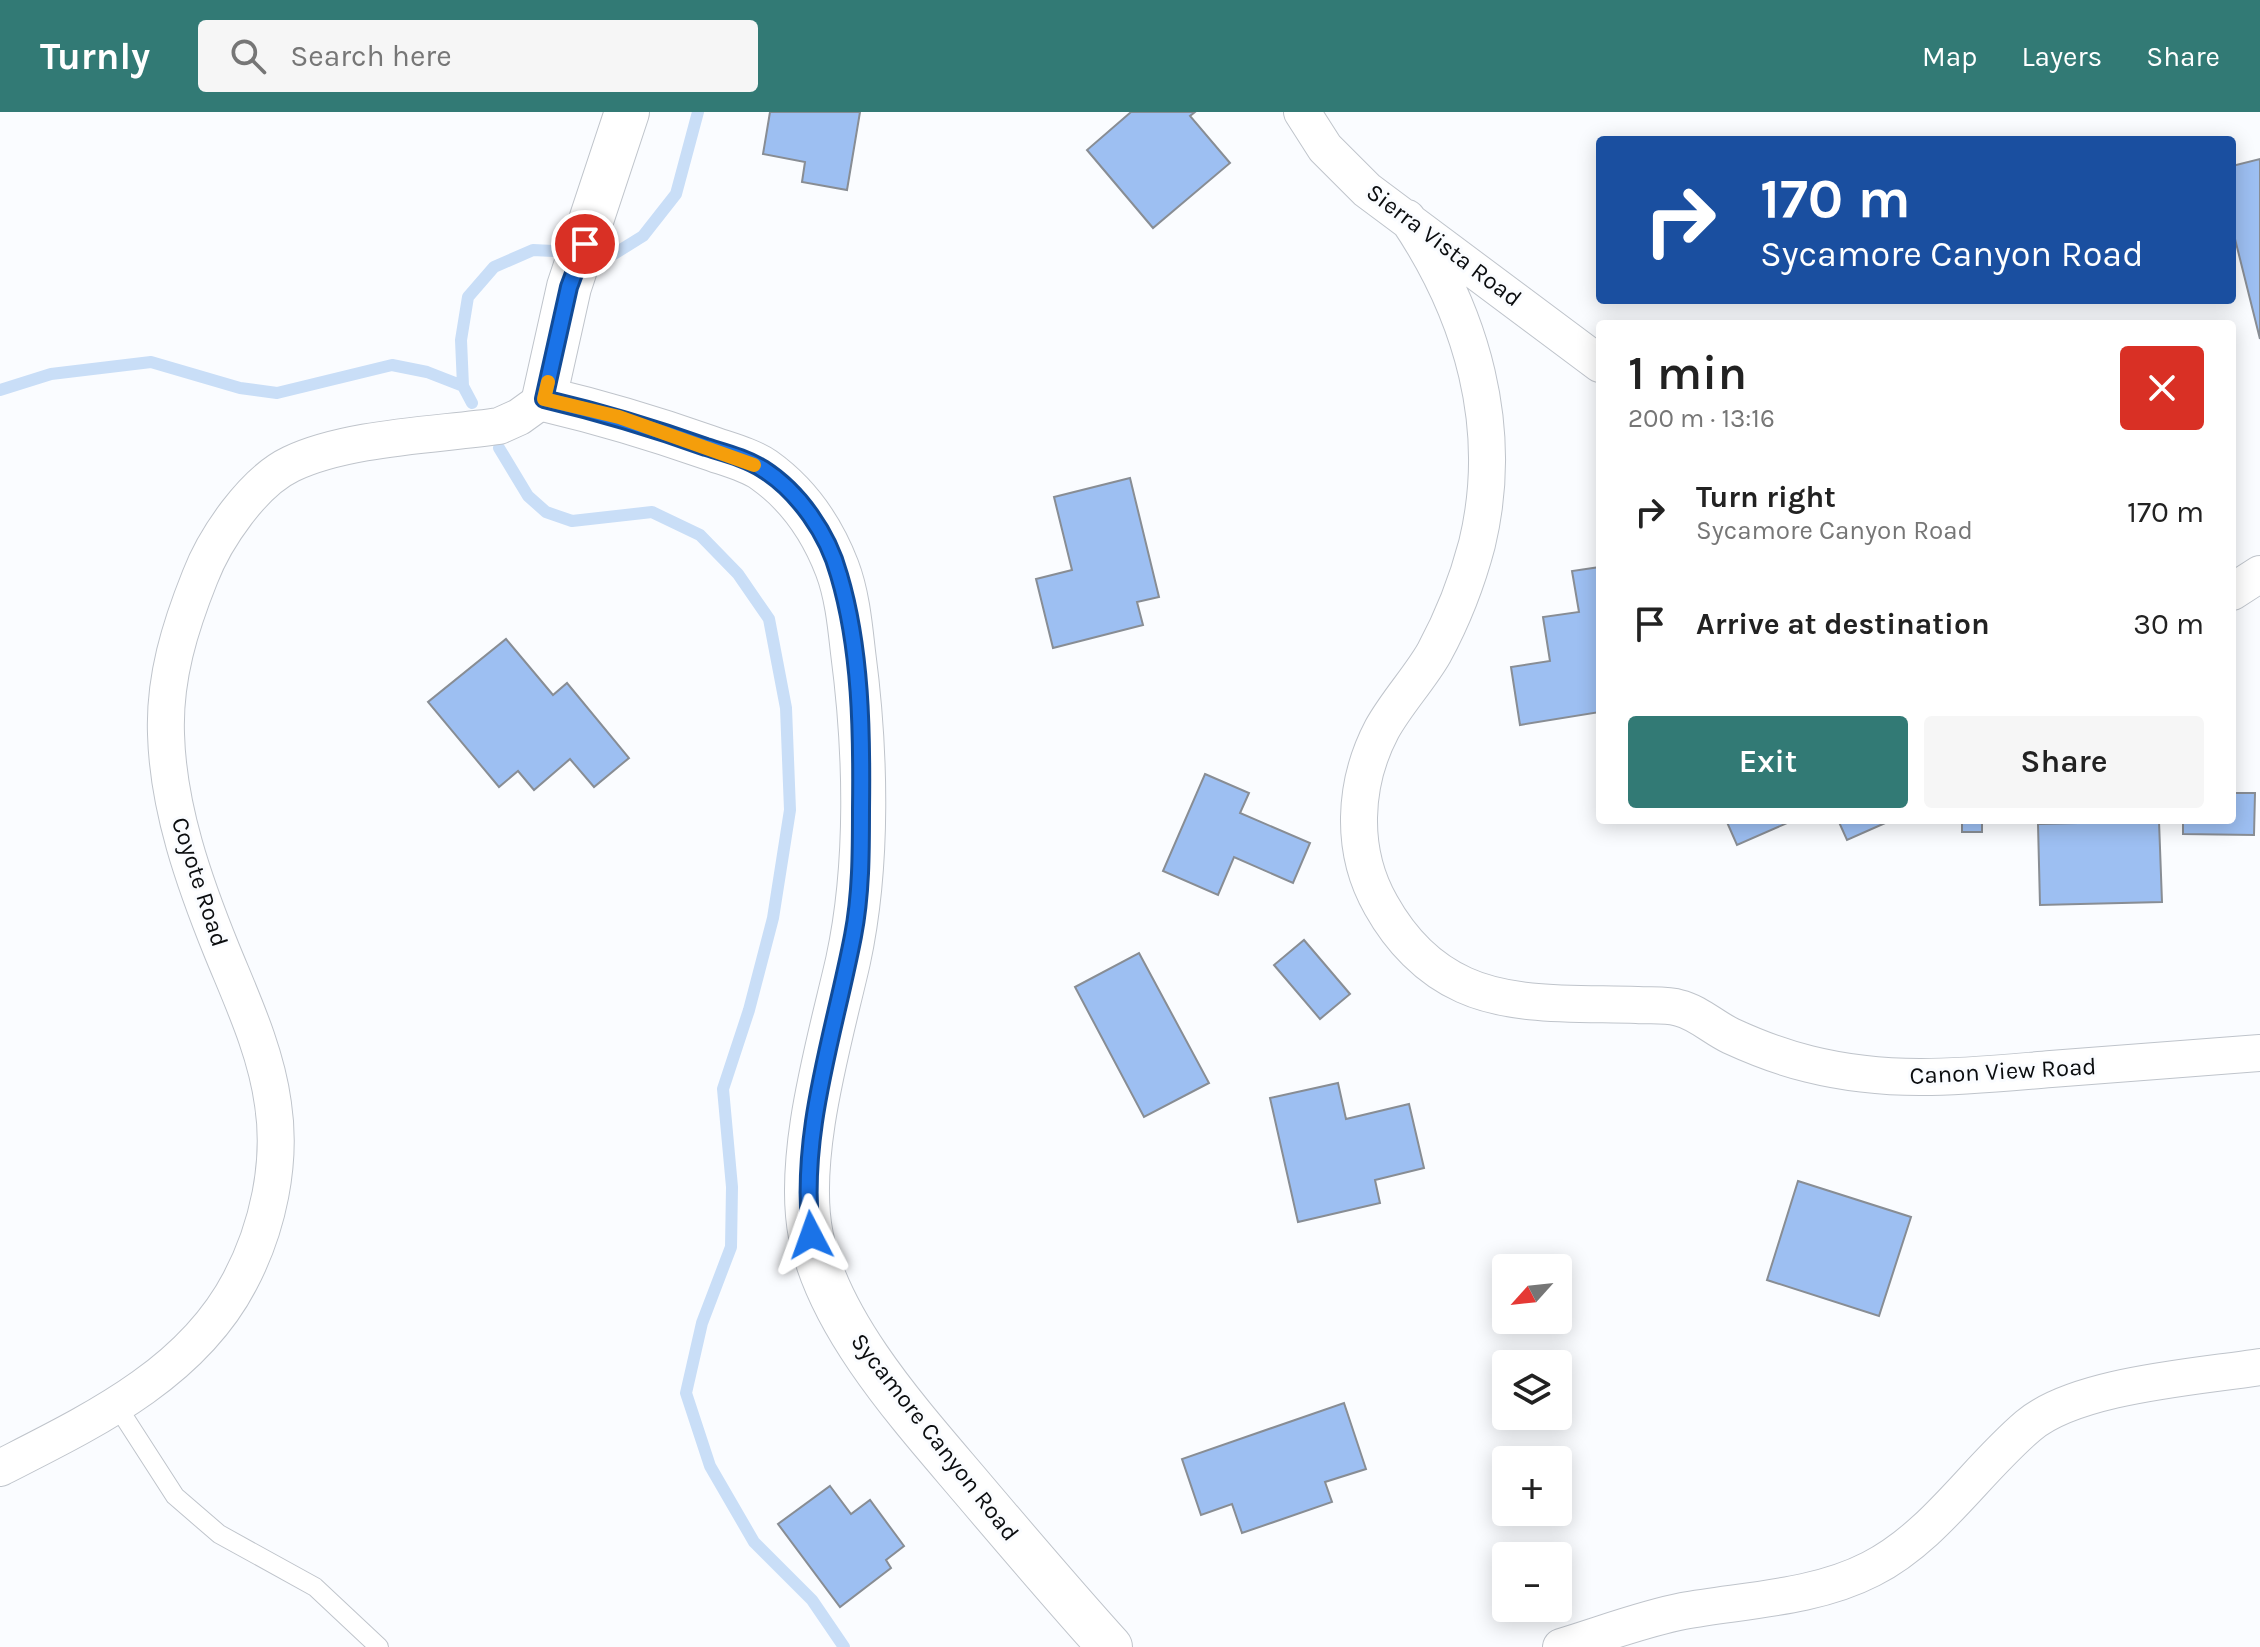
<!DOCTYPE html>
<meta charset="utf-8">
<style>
body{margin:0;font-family:Karla,sans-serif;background:#f6f6f6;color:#222;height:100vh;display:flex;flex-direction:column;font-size:30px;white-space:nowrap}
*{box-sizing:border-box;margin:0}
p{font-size:26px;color:#767676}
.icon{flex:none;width:44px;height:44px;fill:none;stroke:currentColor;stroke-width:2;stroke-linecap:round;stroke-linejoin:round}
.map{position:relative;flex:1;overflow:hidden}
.drawer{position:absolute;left:1596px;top:208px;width:640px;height:504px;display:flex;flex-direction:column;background:#fff;border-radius:8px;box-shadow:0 4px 20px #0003}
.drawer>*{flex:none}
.banner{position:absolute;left:1596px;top:24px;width:640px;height:168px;border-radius:8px;box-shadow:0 4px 20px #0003;background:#1a4fa0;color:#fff;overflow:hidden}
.needle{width:52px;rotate:243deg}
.buttons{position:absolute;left:1492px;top:1142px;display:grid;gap:16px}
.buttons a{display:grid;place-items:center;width:80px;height:80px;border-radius:8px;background:#fff;box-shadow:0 4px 20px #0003;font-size:40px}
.pin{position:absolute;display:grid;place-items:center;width:68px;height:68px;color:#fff;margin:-34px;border:4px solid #fff;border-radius:50%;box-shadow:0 2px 8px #0007}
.me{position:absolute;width:88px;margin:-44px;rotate:356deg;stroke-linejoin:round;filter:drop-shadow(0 0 6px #0008)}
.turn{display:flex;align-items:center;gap:28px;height:168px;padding:0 32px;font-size:36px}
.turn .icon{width:104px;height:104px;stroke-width:2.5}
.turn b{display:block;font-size:56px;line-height:68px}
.round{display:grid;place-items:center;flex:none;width:84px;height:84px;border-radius:8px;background:#f6f6f6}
.summary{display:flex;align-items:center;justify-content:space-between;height:136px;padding:0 32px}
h1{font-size:48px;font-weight:600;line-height:60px}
.button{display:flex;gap:16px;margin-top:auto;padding:16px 32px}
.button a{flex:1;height:92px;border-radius:8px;background:#327a75;color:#fff;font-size:32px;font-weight:600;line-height:92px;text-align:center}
.button a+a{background:#f6f6f6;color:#222}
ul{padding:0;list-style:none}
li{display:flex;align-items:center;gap:24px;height:112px;padding:0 32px}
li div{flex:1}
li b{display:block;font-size:30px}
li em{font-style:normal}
header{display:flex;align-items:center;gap:48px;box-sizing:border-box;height:112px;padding:0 40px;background:#327a75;color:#fff}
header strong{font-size:38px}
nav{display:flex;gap:44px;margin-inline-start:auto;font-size:28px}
.search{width:560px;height:72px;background:#f6f6f6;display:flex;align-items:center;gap:20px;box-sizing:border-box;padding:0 28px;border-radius:8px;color:#767676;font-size:30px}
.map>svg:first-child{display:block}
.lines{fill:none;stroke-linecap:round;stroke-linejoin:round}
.stream{stroke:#c9def7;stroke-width:12}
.building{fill:#9dbff2;stroke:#888d94;stroke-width:2}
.lane-casing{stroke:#bfc4cb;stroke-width:20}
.street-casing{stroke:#bfc4cb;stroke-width:38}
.secondary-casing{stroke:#bfc4cb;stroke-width:46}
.lane{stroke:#fff;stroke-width:18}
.street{stroke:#fff;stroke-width:36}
.secondary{stroke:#fff;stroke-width:44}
.route-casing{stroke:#114b97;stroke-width:20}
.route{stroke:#1a73e8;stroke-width:14}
.slow{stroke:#f59e0b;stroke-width:14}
.labels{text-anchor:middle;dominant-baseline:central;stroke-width:6;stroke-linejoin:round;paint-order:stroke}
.street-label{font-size:24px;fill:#0b0d0f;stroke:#fafcff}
</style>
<header>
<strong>Turnly</strong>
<div class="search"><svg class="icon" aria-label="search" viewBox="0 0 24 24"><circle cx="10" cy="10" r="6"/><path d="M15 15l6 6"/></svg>Search here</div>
<nav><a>Map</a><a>Layers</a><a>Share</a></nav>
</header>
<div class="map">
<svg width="2260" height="1535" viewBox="0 0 2260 1535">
<rect width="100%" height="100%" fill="#fafcff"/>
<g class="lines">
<!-- stream -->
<path class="stream" d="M0 278 51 262 151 250 240 276 277 281 392 253 427 260 463 274
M472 291 463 274 461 228 468 185 494 155 533 138 614 142 643 124 676 82 698 0
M499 336 528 384 546 400 572 409 652 400 700 423 738 462 769 507 786 596 790 698 773 806 749 898 723 977 732 1075 731 1135 702 1211 686 1281 710 1354 754 1430 812 1488 844 1535"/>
</g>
<!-- building -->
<path class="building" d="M770 0H860L847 78 802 70 805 50 763 42Z
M1131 0H1195L1190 4 1230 51 1153 116 1087 38Z
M2260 47V227L2232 115V54Z
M1130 366 1159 485 1137 490 1143 513 1053 536 1036 467 1072 458 1054 385Z
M1600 455V600L1520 613 1511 555 1550 549 1543 505 1579 500 1572 459Z
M506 527 553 583 567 571 629 646 594 675 570 647 534 678 518 659 499 675 428 590Z
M1205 662 1249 681 1240 701 1310 731 1293 771 1234 745 1218 783 1163 759Z
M2232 681H2255L2254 723 2183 722V708H2232Z
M1726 708H1794L1737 733Z
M1838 708H1892L1847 728Z
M1962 708H1982V720H1962Z
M2159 709 2162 790 2040 793 2038 712Z
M1304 828 1350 882 1320 907 1274 853Z
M1139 841 1209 971 1144 1005 1075 875Z
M1338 971 1346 1007 1409 992 1424 1056 1375 1068 1380 1091 1298 1110 1270 986Z
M1798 1069 1911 1105 1879 1204 1767 1168Z
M1344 1291 1366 1357 1325 1370 1332 1390 1242 1421 1232 1392 1201 1403 1182 1347Z
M830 1374 851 1402 870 1388 904 1434 886 1448 891 1456 840 1495 778 1412Z"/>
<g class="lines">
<!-- lane casing -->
<g class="lane-casing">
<path id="lane" d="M117 1294 175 1384 219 1422 315 1475 379 1535"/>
</g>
<!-- street casing -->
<g class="street-casing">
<path id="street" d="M1302 0 1325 36 1367 78 1600 252
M1407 106C1472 202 1505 316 1477 432 1467 470 1453 506 1434 541 1419 567 1397 590 1382 617 1353 672 1350 739 1381 793 1400 827 1428 857 1464 873 1514 896 1583 891 1637 893 1650 894 1667 892 1679 896 1697 900 1714 916 1731 924 1755 935 1784 946 1809 952 1893 973 1967 964 2051 957 2121 952 2190 946 2260 941
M2232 480 2260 462
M0 1356C90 1310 191 1263 240 1169 268 1116 282 1051 273 992 266 939 242 888 222 839 194 770 168 696 166 622 164 566 180 515 200 465 215 426 253 370 291 352 348 325 436 323 499 314L519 305 544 287
M1561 1535C1601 1523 1642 1507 1683 1499 1745 1488 1815 1486 1871 1457 1934 1425 1975 1359 2028 1314 2076 1273 2196 1265 2260 1255"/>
</g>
<!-- secondary casing -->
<g class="secondary-casing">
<path id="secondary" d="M627 0 569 175 544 287C599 300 653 316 707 335 726 342 748 347 764 358 799 383 822 417 837 456 847 482 850 513 853 540 866 638 869 752 848 849 830 928 795 1045 811 1124 830 1216 913 1306 973 1377 1018 1430 1063 1483 1110 1535"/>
</g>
<!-- lane -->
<use href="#lane" class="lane"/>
<!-- street -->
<use href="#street" class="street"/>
<!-- secondary -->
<use href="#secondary" class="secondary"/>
</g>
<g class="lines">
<!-- route casing -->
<g class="route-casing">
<path id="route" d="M585 132 569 175 544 287C599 300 653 316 706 335 725 341 746 346 763 357 799 380 828 422 839 463 861 537 862 620 861 698 861 739 861 783 853 824 834 923 799 1021 811 1123"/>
</g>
<!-- route -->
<use href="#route" class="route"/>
<!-- slow -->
<path class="slow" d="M548 270 544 287 619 305 754 353"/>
</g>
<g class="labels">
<!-- street labels -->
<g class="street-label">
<text transform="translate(1444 133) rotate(37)">Sierra Vista Road</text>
<text transform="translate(200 770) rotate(72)">Coyote Road</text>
<text transform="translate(2003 959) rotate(-3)">Canon View Road</text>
<text transform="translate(935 1325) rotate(52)">Sycamore Canyon Road</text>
</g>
</g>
</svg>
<div class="buttons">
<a><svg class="needle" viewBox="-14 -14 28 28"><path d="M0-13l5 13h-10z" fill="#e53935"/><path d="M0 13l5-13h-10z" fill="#767676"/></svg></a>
<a><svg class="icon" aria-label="layers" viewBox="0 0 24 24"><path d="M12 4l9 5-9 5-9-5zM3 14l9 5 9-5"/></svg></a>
<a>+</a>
<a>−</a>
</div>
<div class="pin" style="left:585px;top:132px;background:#d93025"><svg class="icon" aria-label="arrive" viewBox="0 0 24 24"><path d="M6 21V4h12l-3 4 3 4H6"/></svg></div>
<svg class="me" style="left:811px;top:1123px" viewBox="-20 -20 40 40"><path d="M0-17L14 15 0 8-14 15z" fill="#1a73e8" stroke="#fff" stroke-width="4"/></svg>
<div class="banner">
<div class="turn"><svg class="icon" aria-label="right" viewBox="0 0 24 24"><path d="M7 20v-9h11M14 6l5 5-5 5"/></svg><div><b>170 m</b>Sycamore Canyon Road</div></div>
</div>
<section class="drawer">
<div class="summary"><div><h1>1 min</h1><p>200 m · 13:16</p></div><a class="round" style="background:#d93025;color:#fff"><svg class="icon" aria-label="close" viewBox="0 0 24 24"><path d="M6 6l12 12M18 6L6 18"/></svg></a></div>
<ul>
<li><svg class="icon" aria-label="right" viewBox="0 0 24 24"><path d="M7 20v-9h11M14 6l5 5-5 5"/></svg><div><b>Turn right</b><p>Sycamore Canyon Road</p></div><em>170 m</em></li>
<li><svg class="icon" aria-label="arrive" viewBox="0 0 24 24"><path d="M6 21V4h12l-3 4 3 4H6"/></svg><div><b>Arrive at destination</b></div><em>30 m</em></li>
</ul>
<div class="button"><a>Exit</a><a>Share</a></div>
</section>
</div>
